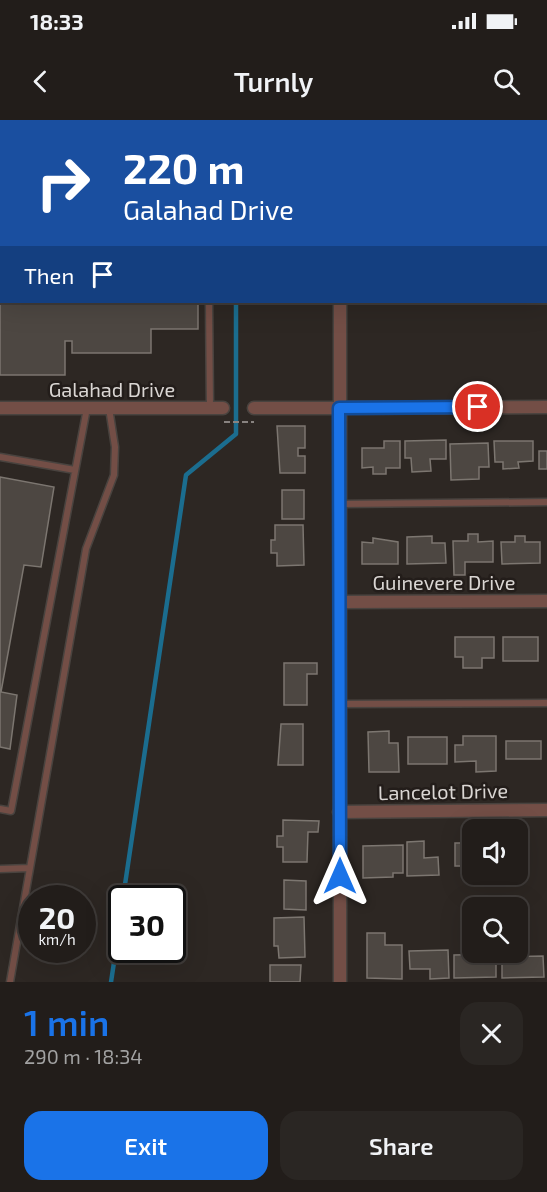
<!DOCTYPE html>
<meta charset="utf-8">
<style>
body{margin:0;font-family:"Exo 2",sans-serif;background:#2a2623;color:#f1f3f6;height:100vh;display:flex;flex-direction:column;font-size:22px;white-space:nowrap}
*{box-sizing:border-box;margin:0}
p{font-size:20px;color:#a2a2a2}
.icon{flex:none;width:33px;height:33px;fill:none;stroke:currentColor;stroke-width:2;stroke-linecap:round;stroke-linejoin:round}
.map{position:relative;height:862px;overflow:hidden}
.drawer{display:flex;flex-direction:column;background:#221d1a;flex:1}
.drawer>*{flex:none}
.top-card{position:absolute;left:0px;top:0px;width:548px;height:183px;box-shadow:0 6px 24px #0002,0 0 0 2px #3f3b39;background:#1a4fa0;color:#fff;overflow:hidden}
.fabs{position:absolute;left:462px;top:699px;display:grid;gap:12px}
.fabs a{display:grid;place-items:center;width:66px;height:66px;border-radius:12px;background:#221d1a;box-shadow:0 6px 24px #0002,0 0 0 2px #3f3b39;font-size:30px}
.speed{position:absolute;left:18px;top:765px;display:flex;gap:12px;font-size:30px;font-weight:700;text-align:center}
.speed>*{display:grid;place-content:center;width:78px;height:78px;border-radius:50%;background:#221d1a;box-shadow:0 6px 24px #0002,0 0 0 2px #3f3b39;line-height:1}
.speed small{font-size:15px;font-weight:400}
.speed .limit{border:3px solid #111;border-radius:9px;background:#fff;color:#111}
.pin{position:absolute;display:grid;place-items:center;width:51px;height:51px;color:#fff;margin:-26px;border:3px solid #fff;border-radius:50%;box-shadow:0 2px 6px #0007}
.me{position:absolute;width:66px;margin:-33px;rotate:0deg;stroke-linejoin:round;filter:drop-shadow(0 0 4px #0008)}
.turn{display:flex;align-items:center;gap:21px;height:126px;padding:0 24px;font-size:27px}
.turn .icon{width:78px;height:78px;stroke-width:2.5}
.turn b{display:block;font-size:42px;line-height:51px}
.then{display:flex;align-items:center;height:57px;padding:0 24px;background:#0003;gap:12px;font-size:22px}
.round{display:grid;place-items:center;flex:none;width:63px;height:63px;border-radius:18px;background:#2a2623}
.headline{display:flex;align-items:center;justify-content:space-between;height:102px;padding:0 24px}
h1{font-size:36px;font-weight:600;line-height:45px;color:#1a73e8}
.action{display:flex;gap:12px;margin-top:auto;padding:12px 24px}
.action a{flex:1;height:69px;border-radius:18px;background:#1a73e8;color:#fff;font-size:24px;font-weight:600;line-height:69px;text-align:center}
.action a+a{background:#2a2623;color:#f1f3f6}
.status{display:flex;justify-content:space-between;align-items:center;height:42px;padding:0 30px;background:#221d1a;direction:ltr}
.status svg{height:16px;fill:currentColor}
header{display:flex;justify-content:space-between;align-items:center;height:78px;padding:0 24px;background:#221d1a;font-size:27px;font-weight:600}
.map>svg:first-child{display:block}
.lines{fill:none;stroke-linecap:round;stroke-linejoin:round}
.stream{stroke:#1b6d8f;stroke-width:4.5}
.building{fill:#4d4742;stroke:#7c7670;stroke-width:1.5}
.lane-casing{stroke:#49433f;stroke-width:9}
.street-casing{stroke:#49433f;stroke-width:15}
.path{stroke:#888380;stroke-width:2;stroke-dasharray:6 3;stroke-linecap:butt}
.lane{stroke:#734e46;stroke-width:6}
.street{stroke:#734e46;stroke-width:12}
.route-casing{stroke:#114b97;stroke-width:15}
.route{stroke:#1a73e8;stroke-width:10}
.labels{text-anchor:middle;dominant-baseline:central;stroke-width:5;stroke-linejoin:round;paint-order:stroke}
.street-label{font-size:20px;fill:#dad6d3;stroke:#231d1a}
</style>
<div class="status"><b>18:33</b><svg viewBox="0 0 49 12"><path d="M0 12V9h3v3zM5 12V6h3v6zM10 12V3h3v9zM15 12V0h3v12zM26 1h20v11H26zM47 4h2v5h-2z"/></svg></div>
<header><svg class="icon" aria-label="back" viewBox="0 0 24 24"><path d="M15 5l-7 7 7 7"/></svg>Turnly<svg class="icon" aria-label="search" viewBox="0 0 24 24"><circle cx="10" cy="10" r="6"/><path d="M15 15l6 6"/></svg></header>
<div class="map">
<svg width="547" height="862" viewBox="0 0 547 862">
<rect width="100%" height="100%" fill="#2d2723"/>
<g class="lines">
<!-- stream -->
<path class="stream" d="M123 778 186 355 236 314V182
M111 862 122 790"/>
</g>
<!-- building -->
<path class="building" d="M0 0H198L2 2V182H198V209H151V233H72V221H65V255H0Z
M277 306H305V328H298V336H305V353H280Z
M446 320V339H430L431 351 412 352 411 338H405V321Z
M384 321H400V348H386V354H373V347L362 348V328H384Z
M494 321H533V341L518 342 519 348 503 349V342H495Z
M488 323 489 347H479V359L451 360 450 324Z
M539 331H547V349H539Z
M0 357 54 367 41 447 24 445 1 572 17 575 10 629 0 627Z
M282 370H304V399H282Z
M275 405H303L304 445 277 446V433H271V420H275Z
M468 414H478V422L493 421V442H465V455H454L453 421H468Z
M432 416V423H445L446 443 407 444V417Z
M515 416H525V422H540V443L502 444 501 422H515Z
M373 418 398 422V444H362V422L373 423Z
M455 517H494V538H482V548H463V537H455Z
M503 517H538V541H503Z
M284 543H317V554H307V585H284Z
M281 604H303V645H278Z
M389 611V623H398L399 652H369L368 612Z
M463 616H496V651L476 652V641L455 642V625H463Z
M408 617H447V644H408Z
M506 621H541V639H506Z
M283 700 319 701 318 712H308L307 742H283V727H277V716H283Z
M424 721V738L438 737 439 755 407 756V722Z
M455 723H472V752V746H455Z
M403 725V753H393V757L363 758V726Z
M284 760 306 761V790L284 789Z
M304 797 305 837 279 838 278 826H274V798Z
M367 813H385V825H402V859L367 858Z
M448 830 449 858 430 859V849H410L409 831Z
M496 834V857L454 858V835Z
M543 836 544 857 502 858V837Z
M270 845H301L300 862H270Z"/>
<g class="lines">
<!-- lane casing -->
<g class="lane-casing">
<path id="lane" d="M208 0V2
M209 182 210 288
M0 337 75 350
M341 384 547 382
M341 584 547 583
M0 689 11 691 87 288
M0 749 30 748
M10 862 86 429 114 355 115 327 109 288"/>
</g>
<!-- street casing -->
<g class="street-casing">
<path id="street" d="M340 0V2
M546 92H547
M340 182V862
M0 288H223
M254 288 547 287
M342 482 547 481
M339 692 547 690"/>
</g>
<!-- path -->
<path class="path" d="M224 302H254"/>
<!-- lane -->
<use href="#lane" class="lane"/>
<!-- street -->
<use href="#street" class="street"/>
</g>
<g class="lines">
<!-- route casing -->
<g class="route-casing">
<path id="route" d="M340 756 339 288 478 287"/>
</g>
<!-- route -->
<use href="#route" class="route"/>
</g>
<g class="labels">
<!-- street labels -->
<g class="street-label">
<text x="112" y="269">Galahad Drive</text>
<text x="444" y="462">Guinevere Drive</text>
<text transform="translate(443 671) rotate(-1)">Lancelot Drive</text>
</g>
</g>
</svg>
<div class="fabs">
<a><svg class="icon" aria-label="sound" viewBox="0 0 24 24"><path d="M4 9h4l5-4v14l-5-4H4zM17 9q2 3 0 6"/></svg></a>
<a><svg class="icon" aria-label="search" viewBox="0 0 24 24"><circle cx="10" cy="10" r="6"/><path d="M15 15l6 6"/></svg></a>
</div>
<div class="speed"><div>20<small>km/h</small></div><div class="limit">30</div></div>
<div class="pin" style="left:478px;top:287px;background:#d93025"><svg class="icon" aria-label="arrive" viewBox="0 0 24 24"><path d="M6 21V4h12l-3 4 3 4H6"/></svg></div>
<svg class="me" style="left:340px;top:756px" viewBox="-20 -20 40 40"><path d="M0-17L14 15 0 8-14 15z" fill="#1a73e8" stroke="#fff" stroke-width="4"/></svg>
<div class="top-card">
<div class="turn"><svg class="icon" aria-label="right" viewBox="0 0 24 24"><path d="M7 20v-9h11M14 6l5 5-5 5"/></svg><div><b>220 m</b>Galahad Drive</div></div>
<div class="then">Then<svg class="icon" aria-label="arrive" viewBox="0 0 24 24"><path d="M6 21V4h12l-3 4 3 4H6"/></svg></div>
</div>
</div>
<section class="drawer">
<div class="headline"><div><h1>1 min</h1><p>290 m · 18:34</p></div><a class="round"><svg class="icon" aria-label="close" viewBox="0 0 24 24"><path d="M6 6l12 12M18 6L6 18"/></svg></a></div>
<div class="action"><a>Exit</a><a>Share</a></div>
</section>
